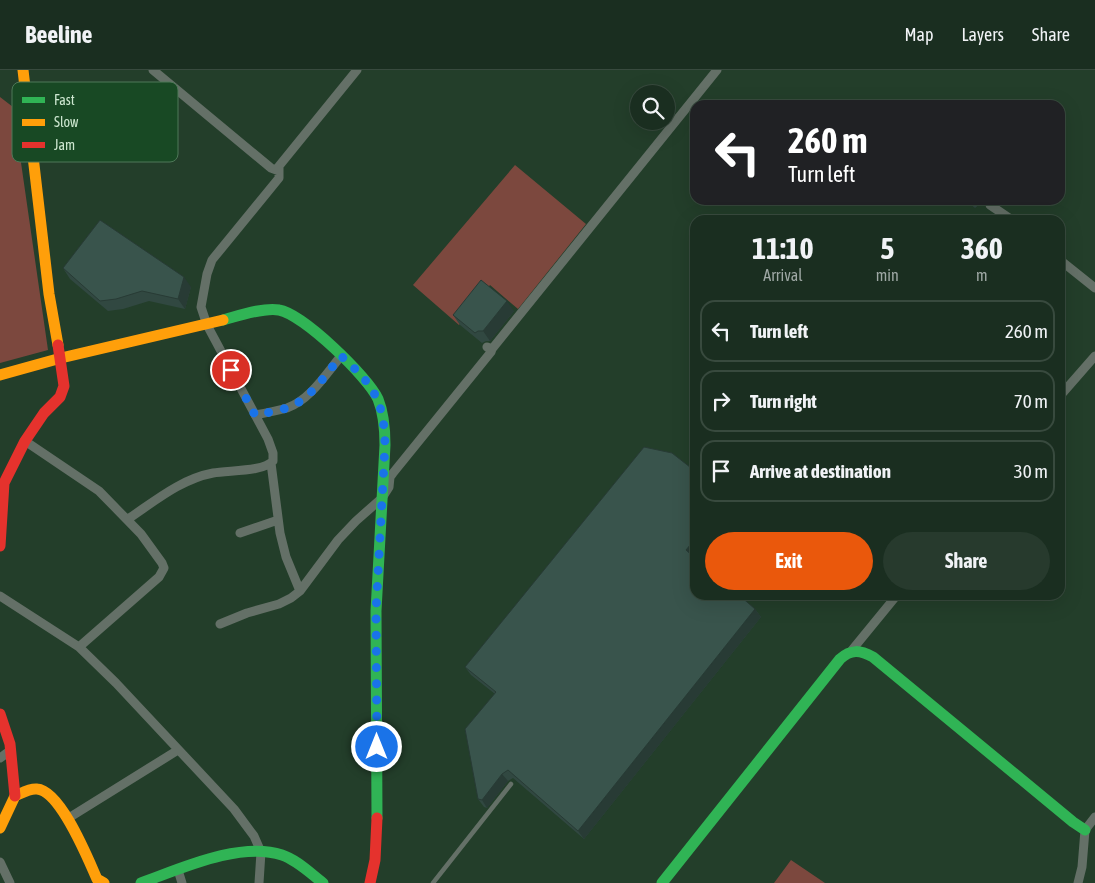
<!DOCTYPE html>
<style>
body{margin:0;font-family:"Asap Condensed",sans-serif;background:#273a2d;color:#f1f3f6;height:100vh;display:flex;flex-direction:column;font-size:19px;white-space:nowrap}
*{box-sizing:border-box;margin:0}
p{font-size:16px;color:#9fa8a5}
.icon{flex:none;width:28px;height:28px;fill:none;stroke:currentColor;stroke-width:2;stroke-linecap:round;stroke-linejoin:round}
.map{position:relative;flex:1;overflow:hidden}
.sheet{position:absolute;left:690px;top:145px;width:375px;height:385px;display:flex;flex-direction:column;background:#1a2e20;border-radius:15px;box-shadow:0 5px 20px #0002,0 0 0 1px #384a3e}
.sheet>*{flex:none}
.guide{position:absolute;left:690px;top:30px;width:375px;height:105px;border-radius:15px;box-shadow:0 5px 20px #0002,0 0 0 1px #384a3e;background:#202124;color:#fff;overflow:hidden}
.controls{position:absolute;left:630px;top:15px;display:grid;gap:10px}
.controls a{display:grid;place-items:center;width:45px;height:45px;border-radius:50%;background:#1a2e20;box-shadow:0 5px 20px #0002,0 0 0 1px #384a3e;font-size:25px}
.pin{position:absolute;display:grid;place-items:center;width:42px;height:42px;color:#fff;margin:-21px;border:2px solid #fff;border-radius:50%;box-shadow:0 1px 5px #0007}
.me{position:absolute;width:55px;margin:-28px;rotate:0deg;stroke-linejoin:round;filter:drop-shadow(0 0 4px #0008)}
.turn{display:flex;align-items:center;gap:18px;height:105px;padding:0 15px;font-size:22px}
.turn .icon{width:65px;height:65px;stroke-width:2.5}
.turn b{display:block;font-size:35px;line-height:42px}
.eta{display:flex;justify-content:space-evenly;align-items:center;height:85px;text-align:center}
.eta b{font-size:30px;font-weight:700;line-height:35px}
.cta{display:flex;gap:10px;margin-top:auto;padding:10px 15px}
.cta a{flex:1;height:58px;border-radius:30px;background:#ea580c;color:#fff;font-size:20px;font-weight:700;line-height:58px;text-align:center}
.cta a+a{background:#273a2d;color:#f1f3f6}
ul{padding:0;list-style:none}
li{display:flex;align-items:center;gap:15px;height:62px;margin:0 10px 8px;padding:0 5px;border:2px solid #384a3e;border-radius:15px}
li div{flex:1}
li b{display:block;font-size:19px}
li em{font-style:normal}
header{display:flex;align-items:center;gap:30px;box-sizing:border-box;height:70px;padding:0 25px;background:#1a2e20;border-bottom:1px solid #384a3e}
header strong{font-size:24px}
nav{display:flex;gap:28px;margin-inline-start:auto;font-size:18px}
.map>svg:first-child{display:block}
.green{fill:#7c483e}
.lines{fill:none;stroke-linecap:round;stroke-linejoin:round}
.lane{stroke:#647067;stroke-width:4.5}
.street{stroke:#647067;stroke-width:9}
.fast{stroke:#30b455;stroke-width:11}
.slow{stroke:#ff9f0a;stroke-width:11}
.jam{stroke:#e5322d;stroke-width:11}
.wall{fill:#314841}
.shaded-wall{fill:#283b35}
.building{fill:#39544c;stroke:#283b35}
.route{stroke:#1a73e8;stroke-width:9;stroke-dasharray:0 16.2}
.key{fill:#184924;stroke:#4e7858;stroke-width:1}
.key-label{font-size:14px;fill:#cde7d0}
</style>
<header>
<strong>Beeline</strong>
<nav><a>Map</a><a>Layers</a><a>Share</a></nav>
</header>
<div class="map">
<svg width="1095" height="813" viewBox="0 0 1095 813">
<rect width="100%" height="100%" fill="#233e2a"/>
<!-- green -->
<path class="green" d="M0 27 13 37 48 280 0 293Z
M515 95 586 154 518 239 490 215 459 255 413 215Z
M791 790 825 813H774Z"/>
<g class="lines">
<!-- lane -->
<path class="lane" d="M433 813 511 714"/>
<!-- street -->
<path class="street" d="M153 0 271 98 279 101
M990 135 1012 150
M1060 190 1095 218
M492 279 717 0
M1060 326 1095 286
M255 345C266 343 276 341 287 338 310 330 326 304 341 286
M25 371 99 421 141 464 162 493 164 498 159 507 79 577
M271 393 280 463 286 487 300 521
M128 449C155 431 181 409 213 403 228 400 263 402 273 391V383L268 369 207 255 201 237 207 204 212 190 279 108V96L357 0
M240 463 278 450
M0 526 79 577 116 613 234 739 254 766 261 782 259 813
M220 554 247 543 279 534 291 528 300 521 338 470 356 451 382 428 389 417 390 407 393 403 491 282 492 279 487 277
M852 580 897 525
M0 688 11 680
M67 749 178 680
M0 792 10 813
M178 800 182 813
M1078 813 1082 797 1085 760 1095 747"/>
<!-- fast -->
<path class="fast" d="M223 250C238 246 264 237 279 240 303 244 368 307 378 329 384 344 385 360 385 375L376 541 377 748
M141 813C180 799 240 771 282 785 297 790 310 803 323 813
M662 813 840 589C851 579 860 580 873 587L1073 752 1085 760"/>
<!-- slow -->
<path class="slow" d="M23 0 49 224 58 275
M0 305 61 288 223 250
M0 758 15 726C22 723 30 718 37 719 61 721 88 789 97 809L104 813"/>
<!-- jam -->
<path class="jam" d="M0 476 4 413 25 371 44 343 60 327 64 316 58 275
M0 644 10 674 15 726
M370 813 375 790 377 748"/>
</g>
<!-- wall -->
<path class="wall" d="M68 53 69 70 40 72 34 64Z
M965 130H987L984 133H981L975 138Z
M63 198 191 217 185 239 149 231 123 239 108 241 70 209Z
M514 241 490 271H486L482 273 460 255 453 245Z
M695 401V483L693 486 755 539 761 547 584 769 513 708 508 711 487 738 484 737 478 729 495 624 471 605 465 597Z"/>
<!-- shaded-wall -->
<path class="shaded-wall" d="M62 45 68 53 69 70 64 62Z
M982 130H987L984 133Z
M184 207 191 217 185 239 178 229Z
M507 231 514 241 490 271 483 261Z
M695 469V483L691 488 686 480Z
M755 539 761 547 584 769 578 761Z
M502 704 508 711 487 738 482 730Z"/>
<!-- building -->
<path class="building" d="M100 150 184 207 178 229 142 221 116 229 100 231 63 198Z
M481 210 507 231 483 261H478L475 263 453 245Z
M644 377 672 383 695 401V469L686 480 695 488V525H739L755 539 578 761 508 700 502 704 482 730 478 729 465 659 496 622 465 597Z"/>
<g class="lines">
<!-- route -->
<path class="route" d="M231 300 255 345C266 343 276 341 287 338 310 330 326 304 341 286 374 315 384 331 385 375L376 541 377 677"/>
</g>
<!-- legend -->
<rect x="12" y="12" width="166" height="80" rx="8" class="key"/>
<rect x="22" y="27" width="23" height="6" fill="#30b455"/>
<rect x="22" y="49" width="23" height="7" fill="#ff9f0a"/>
<rect x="22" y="72" width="23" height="6" fill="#e5322d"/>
<g class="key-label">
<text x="54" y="35">Fast</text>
<text x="54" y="57">Slow</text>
<text x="54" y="80">Jam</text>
</g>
</svg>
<div class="controls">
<a><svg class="icon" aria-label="search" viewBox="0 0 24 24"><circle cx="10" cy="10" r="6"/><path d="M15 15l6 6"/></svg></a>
</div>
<div class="pin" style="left:231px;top:300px;background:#d93025"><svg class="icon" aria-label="arrive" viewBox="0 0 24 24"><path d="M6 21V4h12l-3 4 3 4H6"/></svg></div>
<svg class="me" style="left:377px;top:677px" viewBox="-20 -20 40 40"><circle r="17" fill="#1a73e8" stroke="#fff" stroke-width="3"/><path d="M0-11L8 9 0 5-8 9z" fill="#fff"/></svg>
<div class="guide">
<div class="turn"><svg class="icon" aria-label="left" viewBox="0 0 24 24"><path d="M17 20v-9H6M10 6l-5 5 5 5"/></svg><div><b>260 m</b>Turn left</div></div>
</div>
<section class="sheet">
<div class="eta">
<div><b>11:10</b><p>Arrival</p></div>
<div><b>5</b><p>min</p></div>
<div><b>360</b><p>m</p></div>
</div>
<ul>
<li><svg class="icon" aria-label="left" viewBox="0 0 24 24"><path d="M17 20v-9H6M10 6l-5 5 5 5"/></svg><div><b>Turn left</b></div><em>260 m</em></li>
<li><svg class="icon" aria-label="right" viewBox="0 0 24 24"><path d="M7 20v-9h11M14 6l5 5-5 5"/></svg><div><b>Turn right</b></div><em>70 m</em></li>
<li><svg class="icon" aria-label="arrive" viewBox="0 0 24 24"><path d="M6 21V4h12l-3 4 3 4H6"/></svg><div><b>Arrive at destination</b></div><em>30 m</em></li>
</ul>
<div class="cta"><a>Exit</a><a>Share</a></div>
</section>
</div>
